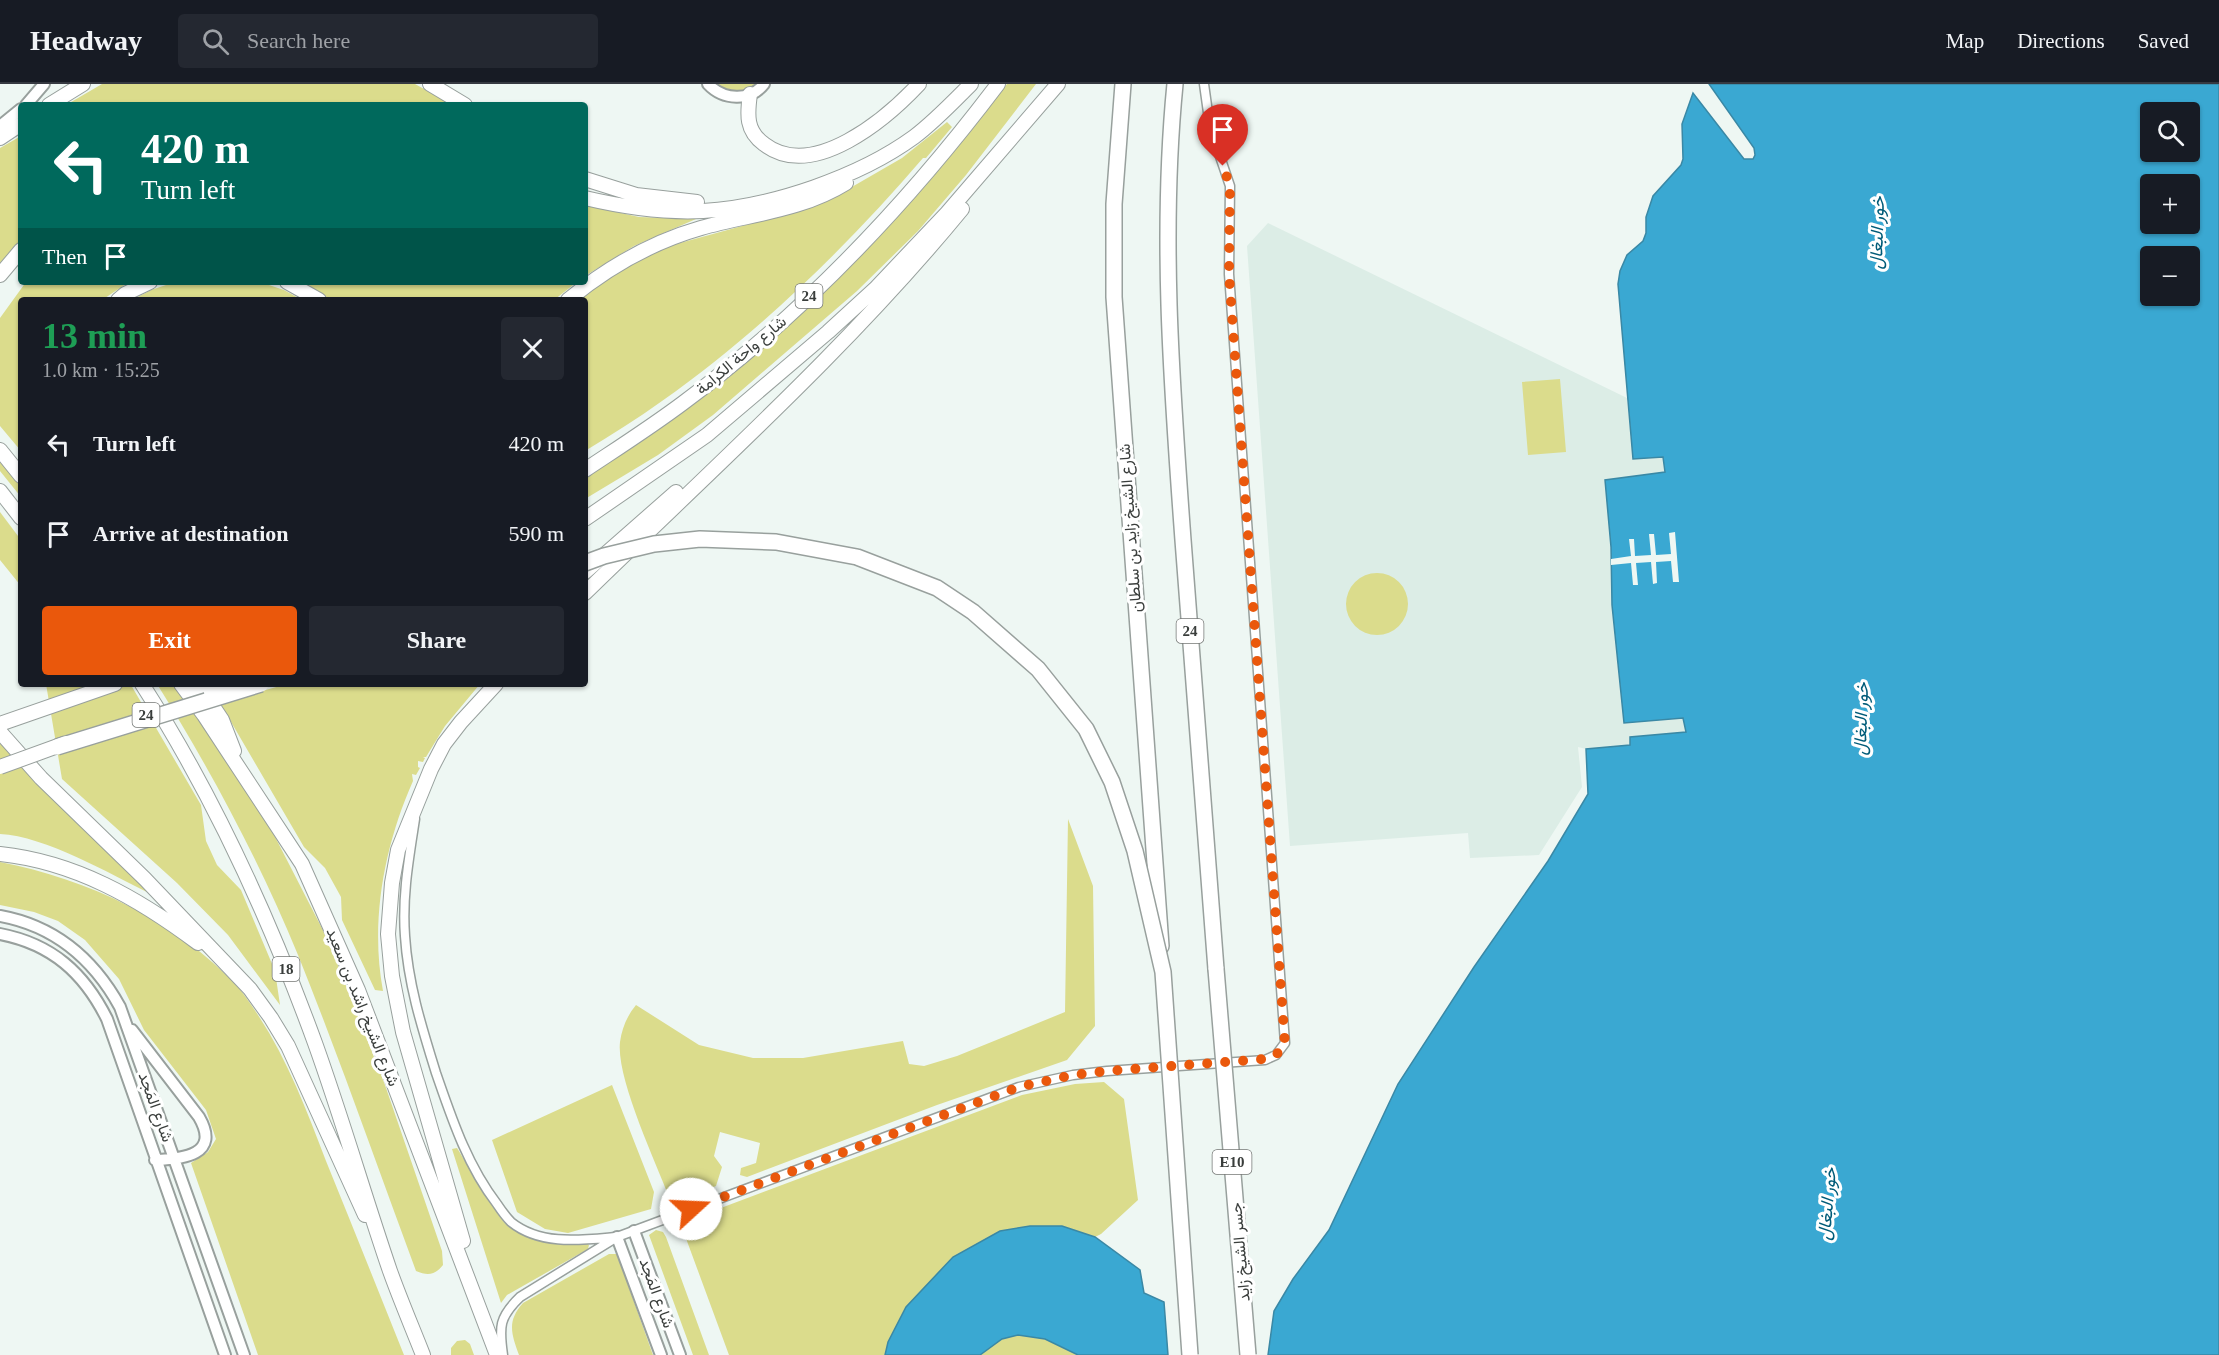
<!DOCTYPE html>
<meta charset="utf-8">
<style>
body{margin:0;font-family:"Times New Roman",Vazirmatn,serif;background:#242831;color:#f1f3f6;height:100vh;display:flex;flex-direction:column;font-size:22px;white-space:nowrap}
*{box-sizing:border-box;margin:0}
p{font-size:20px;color:#9ea1a6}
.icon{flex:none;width:33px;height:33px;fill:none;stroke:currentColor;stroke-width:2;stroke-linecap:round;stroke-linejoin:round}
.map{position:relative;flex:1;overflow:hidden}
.details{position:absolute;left:18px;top:213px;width:570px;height:390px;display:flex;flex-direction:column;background:#171b24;border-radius:6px;box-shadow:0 2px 4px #0004}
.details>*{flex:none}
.hud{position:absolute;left:18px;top:18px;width:570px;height:183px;border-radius:6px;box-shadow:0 2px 4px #0004;background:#00695c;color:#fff;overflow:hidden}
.controls{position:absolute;left:2140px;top:18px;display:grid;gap:12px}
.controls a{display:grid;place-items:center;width:60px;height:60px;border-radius:6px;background:#171b24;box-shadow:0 2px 4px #0004;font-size:30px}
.pin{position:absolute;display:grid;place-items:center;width:51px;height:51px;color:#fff;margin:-62px -26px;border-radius:50% 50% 50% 0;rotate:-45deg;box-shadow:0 0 6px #0007}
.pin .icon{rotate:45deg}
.me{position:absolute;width:66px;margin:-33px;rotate:70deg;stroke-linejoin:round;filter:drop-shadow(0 0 4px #0008)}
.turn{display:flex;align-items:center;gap:21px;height:126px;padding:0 24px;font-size:27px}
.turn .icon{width:78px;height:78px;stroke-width:2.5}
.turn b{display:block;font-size:42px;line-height:51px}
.then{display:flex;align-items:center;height:57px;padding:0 24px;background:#0003;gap:12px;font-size:22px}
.round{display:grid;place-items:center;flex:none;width:63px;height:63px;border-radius:6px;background:#242831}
.overview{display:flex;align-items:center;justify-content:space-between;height:102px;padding:0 24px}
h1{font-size:36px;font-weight:600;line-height:45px;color:#1e9e55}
.primary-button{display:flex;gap:12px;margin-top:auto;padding:12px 24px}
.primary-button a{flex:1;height:69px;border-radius:6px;background:#ea580c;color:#fff;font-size:24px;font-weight:600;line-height:69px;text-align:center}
.primary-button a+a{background:#242831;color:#f1f3f6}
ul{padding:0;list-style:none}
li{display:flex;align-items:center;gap:18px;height:90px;padding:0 24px}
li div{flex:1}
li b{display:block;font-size:22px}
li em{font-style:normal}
header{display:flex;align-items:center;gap:36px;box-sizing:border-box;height:84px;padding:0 30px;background:#171b24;border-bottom:2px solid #363941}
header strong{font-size:28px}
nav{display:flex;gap:33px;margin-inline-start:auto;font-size:21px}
.search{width:420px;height:54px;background:#242831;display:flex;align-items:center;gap:15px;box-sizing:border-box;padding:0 21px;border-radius:6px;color:#9ea1a6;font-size:22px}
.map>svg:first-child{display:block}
.built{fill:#dcede6}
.green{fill:#dbdc8c}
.water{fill:#3aa8d2;stroke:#3a88a5;stroke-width:1.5;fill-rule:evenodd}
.pier{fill:#eef7f3}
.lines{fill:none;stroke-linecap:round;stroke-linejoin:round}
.minor-casing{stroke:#98a09d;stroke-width:11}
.tertiary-casing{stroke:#98a09d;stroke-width:14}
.trunk-casing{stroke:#98a09d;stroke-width:16}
.motorway-casing{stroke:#98a09d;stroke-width:18}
.minor{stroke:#fff;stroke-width:8}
.tertiary{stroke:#fff;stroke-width:10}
.trunk{stroke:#fff;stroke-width:14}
.motorway{stroke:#fff;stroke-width:15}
.trunk-bridge-casing{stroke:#98a09d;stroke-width:16;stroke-linecap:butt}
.motorway-bridge-casing{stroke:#98a09d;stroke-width:18;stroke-linecap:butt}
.trunk-bridge{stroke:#fff;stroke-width:14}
.motorway-bridge{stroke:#fff;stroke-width:15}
.route{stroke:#ea580c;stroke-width:10;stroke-dasharray:0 18}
.labels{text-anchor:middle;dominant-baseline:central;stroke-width:6;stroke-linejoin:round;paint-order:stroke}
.shield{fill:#fff;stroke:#757876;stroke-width:1.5}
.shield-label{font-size:15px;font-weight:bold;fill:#3a3e3c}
.street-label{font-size:16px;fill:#3a3e3c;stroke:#fff}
.water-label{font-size:18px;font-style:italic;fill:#005b78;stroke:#fff}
</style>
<header>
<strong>Headway</strong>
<div class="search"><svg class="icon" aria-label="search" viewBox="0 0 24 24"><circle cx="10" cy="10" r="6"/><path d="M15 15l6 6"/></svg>Search here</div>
<nav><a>Map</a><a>Directions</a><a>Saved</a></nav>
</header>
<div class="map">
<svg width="2219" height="1271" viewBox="0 0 2219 1271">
<rect width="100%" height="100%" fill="#eef7f3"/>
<!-- built -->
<path class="built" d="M1268 139 1627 314 1633 375 1664 373 1665 388 1637 391 1609 434 1613 537 1624 639 1684 633 1686 648 1630 653 1631 661 1586 665 1578 663 1582 703 1539 771 1470 774 1468 749 1290 762 1247 162Z"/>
<!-- green -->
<path class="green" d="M102 0H415L453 21H66Z
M714 0H759C743 13 731 9 714 0Z
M1007 0H1036L966 91 918 147 857 207 713 331 658 371 585 415V384L682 323 874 157Z
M947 38 952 43 926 74H923C846 164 758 249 662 317 637 335 611 351 585 367V216H578L599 200 631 179 669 162 782 131 838 111 902 74Z
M21 52V156L0 179V64Z
M585 121 639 133 696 135 634 162 585 192Z
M26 198H129L102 216H21V367L0 342V234Z
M175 198H260L284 206 302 216H132L151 206Z
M304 198H577L554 216H331Z
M1560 295 1566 368 1528 371 1522 298Z
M0 371 21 397V413L0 387Z
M0 428 21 456V502L0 476Z
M1346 520a31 31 0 1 1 62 0a31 31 0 1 1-62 0Z
M46 600 131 601 201 721 206 757 217 781 241 806 275 887 280 921 228 851 177 799 62 695Z
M157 600H178L270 743 328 856 385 1001 442 1167 443 1181C435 1191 428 1192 416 1187 377 1082 340 975 298 871 259 776 211 687 157 600Z
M287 600H480L445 642 426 673H423L425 674 423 678 418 677V683L420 684 416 691 412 690 413 697C384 762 370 838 383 907L375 906 342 836 341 813 325 784 304 763 220 619Z
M0 656 24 686 151 810C110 790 45 752 0 750Z
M1068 735 1093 802 1095 942 1067 976 937 1021 747 1093 740 1091 741 1084 756 1079 760 1059 720 1048 714 1072 722 1083 716 1102 680 1116 669 1113C655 1076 616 994 620 958 622 944 627 932 636 921L699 961 753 974H803L903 957 909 980 924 982 957 972 1065 928Z
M0 778C88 795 177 837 238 903 244 910 249 918 254 925 286 972 306 1024 326 1077 352 1141 378 1206 404 1271H258L191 1079 208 1068 216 1055 206 1026 144 946 119 895 85 856 58 837 34 828 0 821Z
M1104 998 1124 1015 1138 1116 1101 1150 1095 1153 1062 1142 888 1258 885 1271H729L684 1149 689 1136 1022 1011 1075 1000Z
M612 1001 654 1108 651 1125 568 1149 545 1145 517 1128 492 1056Z
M457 1064C466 1078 499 1136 509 1143 532 1158 559 1162 586 1158L589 1161 588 1165 507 1211 501 1219 452 1065Z
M656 1146 663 1148 666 1153 709 1271H693L649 1151Z
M609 1170H617L653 1271H519C511 1249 507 1237 523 1219Z
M1018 1251 1045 1255 1078 1271H980L1002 1255Z
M465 1256 470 1260 474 1271H451V1264L457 1257Z"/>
<!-- water -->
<path class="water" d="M1709 0H2219V1271H1268L1274 1227 1293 1195 1329 1146 1398 1000 1474 883 1548 777 1588 710 1586 665 1630 661V653L1686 648 1683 634 1624 639 1612 521 1611 463 1605 396 1665 388 1663 373 1633 375 1618 200 1620 187 1627 171 1643 157 1646 149V133L1653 112 1681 81 1683 75 1682 40 1693 9 1744 75H1753L1755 71 1754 64ZM2151 28H2190V68H2151ZM2151 100H2190V140H2151ZM2151 172H2190V212H2151Z
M1030 1142H1062L1095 1153 1140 1186 1144 1209 1164 1218 1168 1271H1078L1045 1255 1018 1251 1002 1255 980 1271H885L888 1258 906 1223 953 1173 1000 1147Z"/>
<!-- pier -->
<path class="pier" d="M1675 448 1679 498H1673L1671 477 1656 478 1657 499 1653 500 1651 478 1636 479 1638 501H1633L1631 479 1611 481V475L1631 472 1629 455H1634L1635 472 1651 471 1649 450H1654L1656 471 1671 470 1669 449Z"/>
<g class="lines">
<!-- minor casing -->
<g class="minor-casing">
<path id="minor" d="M415 735C409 774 402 812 405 852 408 900 422 944 436 989 452 1035 467 1081 497 1120 501 1126 506 1133 511 1138 541 1162 582 1156 616 1153
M503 1271C499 1243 499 1233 520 1213L617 1153 1019 1003 1073 991 1107 987 1265 976 1276 971 1285 959 1229 190 1230 102 1210 43 1204 0"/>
</g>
<!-- tertiary casing -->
<g class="tertiary-casing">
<path id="tertiary" d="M708 0C723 16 750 18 764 0
M26 21 44 0
M0 42 21 25
M0 832C55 842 94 876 120 923L244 1271
M0 850C52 860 84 889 107 935L225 1271
M132 946 199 1033C221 1071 183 1075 155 1076
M634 1147 680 1271
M617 1153 661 1271"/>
</g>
<!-- trunk casing -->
<g class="trunk-casing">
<path id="trunk" d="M430 0 465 21
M750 10C747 31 746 47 764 60 813 98 887 34 919 0
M49 21 83 0
M0 54 21 40
M585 95 636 111 697 118
M585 114C623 123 664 129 703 127 771 123 859 93 914 53 934 38 953 18 971 0
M0 191 21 166
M287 198 319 216
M118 216 125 210 150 198
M568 216C607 184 652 158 701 144 750 130 801 127 846 99
M0 366 21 392
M585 386C618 364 651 343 683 319 803 230 908 119 998 0
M0 407 21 434
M585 435 707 351 828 248 875 205 947 129 1058 0
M585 488 676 408
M585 509C713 384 848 264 962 125
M142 600C214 712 269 833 315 959 342 1034 364 1111 390 1187 400 1215 412 1243 423 1271
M181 600 204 631 302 780 358 906 497 1271
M198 600 222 636 234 667
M0 640 115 600
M0 648 41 694 145 795 250 905 271 934 288 962 365 1131
M0 770C75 778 138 814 198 859
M463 1157 403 948 392 892 388 850 392 799 398 766 431 685 444 660 461 638 496 600"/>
</g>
<!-- motorway casing -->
<g class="motorway-casing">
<path id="motorway" d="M1123 0 1114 120V213L1161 862
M1175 0C1160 152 1172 305 1183 456 1194 599 1205 742 1216 885"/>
</g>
<!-- minor -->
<use href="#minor" class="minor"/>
<!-- tertiary -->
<use href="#tertiary" class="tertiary"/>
<!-- trunk -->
<use href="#trunk" class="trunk"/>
<!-- motorway -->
<use href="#motorway" class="motorway"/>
<!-- trunk-bridge casing -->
<g class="trunk-bridge-casing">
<path id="trunk-bridge" d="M211 608 235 600
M0 683 66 659"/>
</g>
<!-- motorway-bridge casing -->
<g class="motorway-bridge-casing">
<path id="motorway-bridge" d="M585 479 604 472 654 460 700 455 776 458 857 473 937 504 973 528 1038 585 1086 645 1112 698 1135 767 1163 888 1190 1271
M57 663 261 600
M1216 885 1248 1271"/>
</g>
<!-- trunk-bridge -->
<use href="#trunk-bridge" class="trunk-bridge"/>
<!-- motorway-bridge -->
<use href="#motorway-bridge" class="motorway-bridge"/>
</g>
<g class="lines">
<!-- route -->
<path class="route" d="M691 1125 1019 1003 1073 991 1107 987 1265 975 1276 971 1285 960 1229 190 1230 102 1223 82"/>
</g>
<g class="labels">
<!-- shield labels -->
<g class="shield">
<rect x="795.5" y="200" width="27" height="24" rx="4.5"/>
<rect x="1176.5" y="535" width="27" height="24" rx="4.5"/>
<rect x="132.5" y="619" width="27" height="24" rx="4.5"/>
<rect x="272.5" y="873" width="27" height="24" rx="4.5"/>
<rect x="1212.5" y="1066" width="39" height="24" rx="4.5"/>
</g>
<g class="shield-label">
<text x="809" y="212">24</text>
<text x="1190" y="547">24</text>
<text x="146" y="631">24</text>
<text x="286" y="885">18</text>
<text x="1232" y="1078">E10</text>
</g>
<!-- street labels -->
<g class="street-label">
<text transform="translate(741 271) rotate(-40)">شارع واحة الكرامة</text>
<text transform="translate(1130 444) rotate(-94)">شارع الشيخ زايد بن سلطان</text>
<text transform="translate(363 923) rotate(68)">شارع الشيخ راشد بن سعيد</text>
<text transform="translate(156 1023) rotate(70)">شارع المَجد</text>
<text transform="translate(1240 1168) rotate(-95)">جسر الشيخ زايد</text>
<text transform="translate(657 1209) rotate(70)">شارع المَجد</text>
</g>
<!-- water labels -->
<g class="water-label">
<text transform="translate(1877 149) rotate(-88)">خور البغال</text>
<text transform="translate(1861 635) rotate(-88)">خور البغال</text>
<text transform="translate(1827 1120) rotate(-85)">خور البغال</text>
</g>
</g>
</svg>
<div class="controls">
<a><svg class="icon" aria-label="search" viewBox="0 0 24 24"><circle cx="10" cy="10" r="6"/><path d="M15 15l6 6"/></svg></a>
<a>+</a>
<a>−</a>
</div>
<div class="pin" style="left:1223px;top:82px;background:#d93025"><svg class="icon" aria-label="arrive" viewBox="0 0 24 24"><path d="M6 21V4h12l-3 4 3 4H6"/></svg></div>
<svg class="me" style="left:691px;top:1125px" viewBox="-20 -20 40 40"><circle r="19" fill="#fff"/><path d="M0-13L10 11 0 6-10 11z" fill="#ea580c"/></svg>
<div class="hud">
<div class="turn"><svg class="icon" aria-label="left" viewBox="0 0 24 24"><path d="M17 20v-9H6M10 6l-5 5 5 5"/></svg><div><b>420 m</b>Turn left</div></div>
<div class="then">Then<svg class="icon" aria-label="arrive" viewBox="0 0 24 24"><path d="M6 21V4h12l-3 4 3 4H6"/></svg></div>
</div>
<section class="details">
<div class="overview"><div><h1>13 min</h1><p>1.0 km · 15:25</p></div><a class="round"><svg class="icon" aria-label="close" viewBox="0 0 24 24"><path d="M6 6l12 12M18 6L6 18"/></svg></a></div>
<ul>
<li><svg class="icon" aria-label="left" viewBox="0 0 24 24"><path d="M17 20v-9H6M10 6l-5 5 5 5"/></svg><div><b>Turn left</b></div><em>420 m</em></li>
<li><svg class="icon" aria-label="arrive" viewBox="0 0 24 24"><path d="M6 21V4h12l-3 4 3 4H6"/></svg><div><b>Arrive at destination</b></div><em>590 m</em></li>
</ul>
<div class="primary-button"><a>Exit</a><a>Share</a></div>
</section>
</div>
